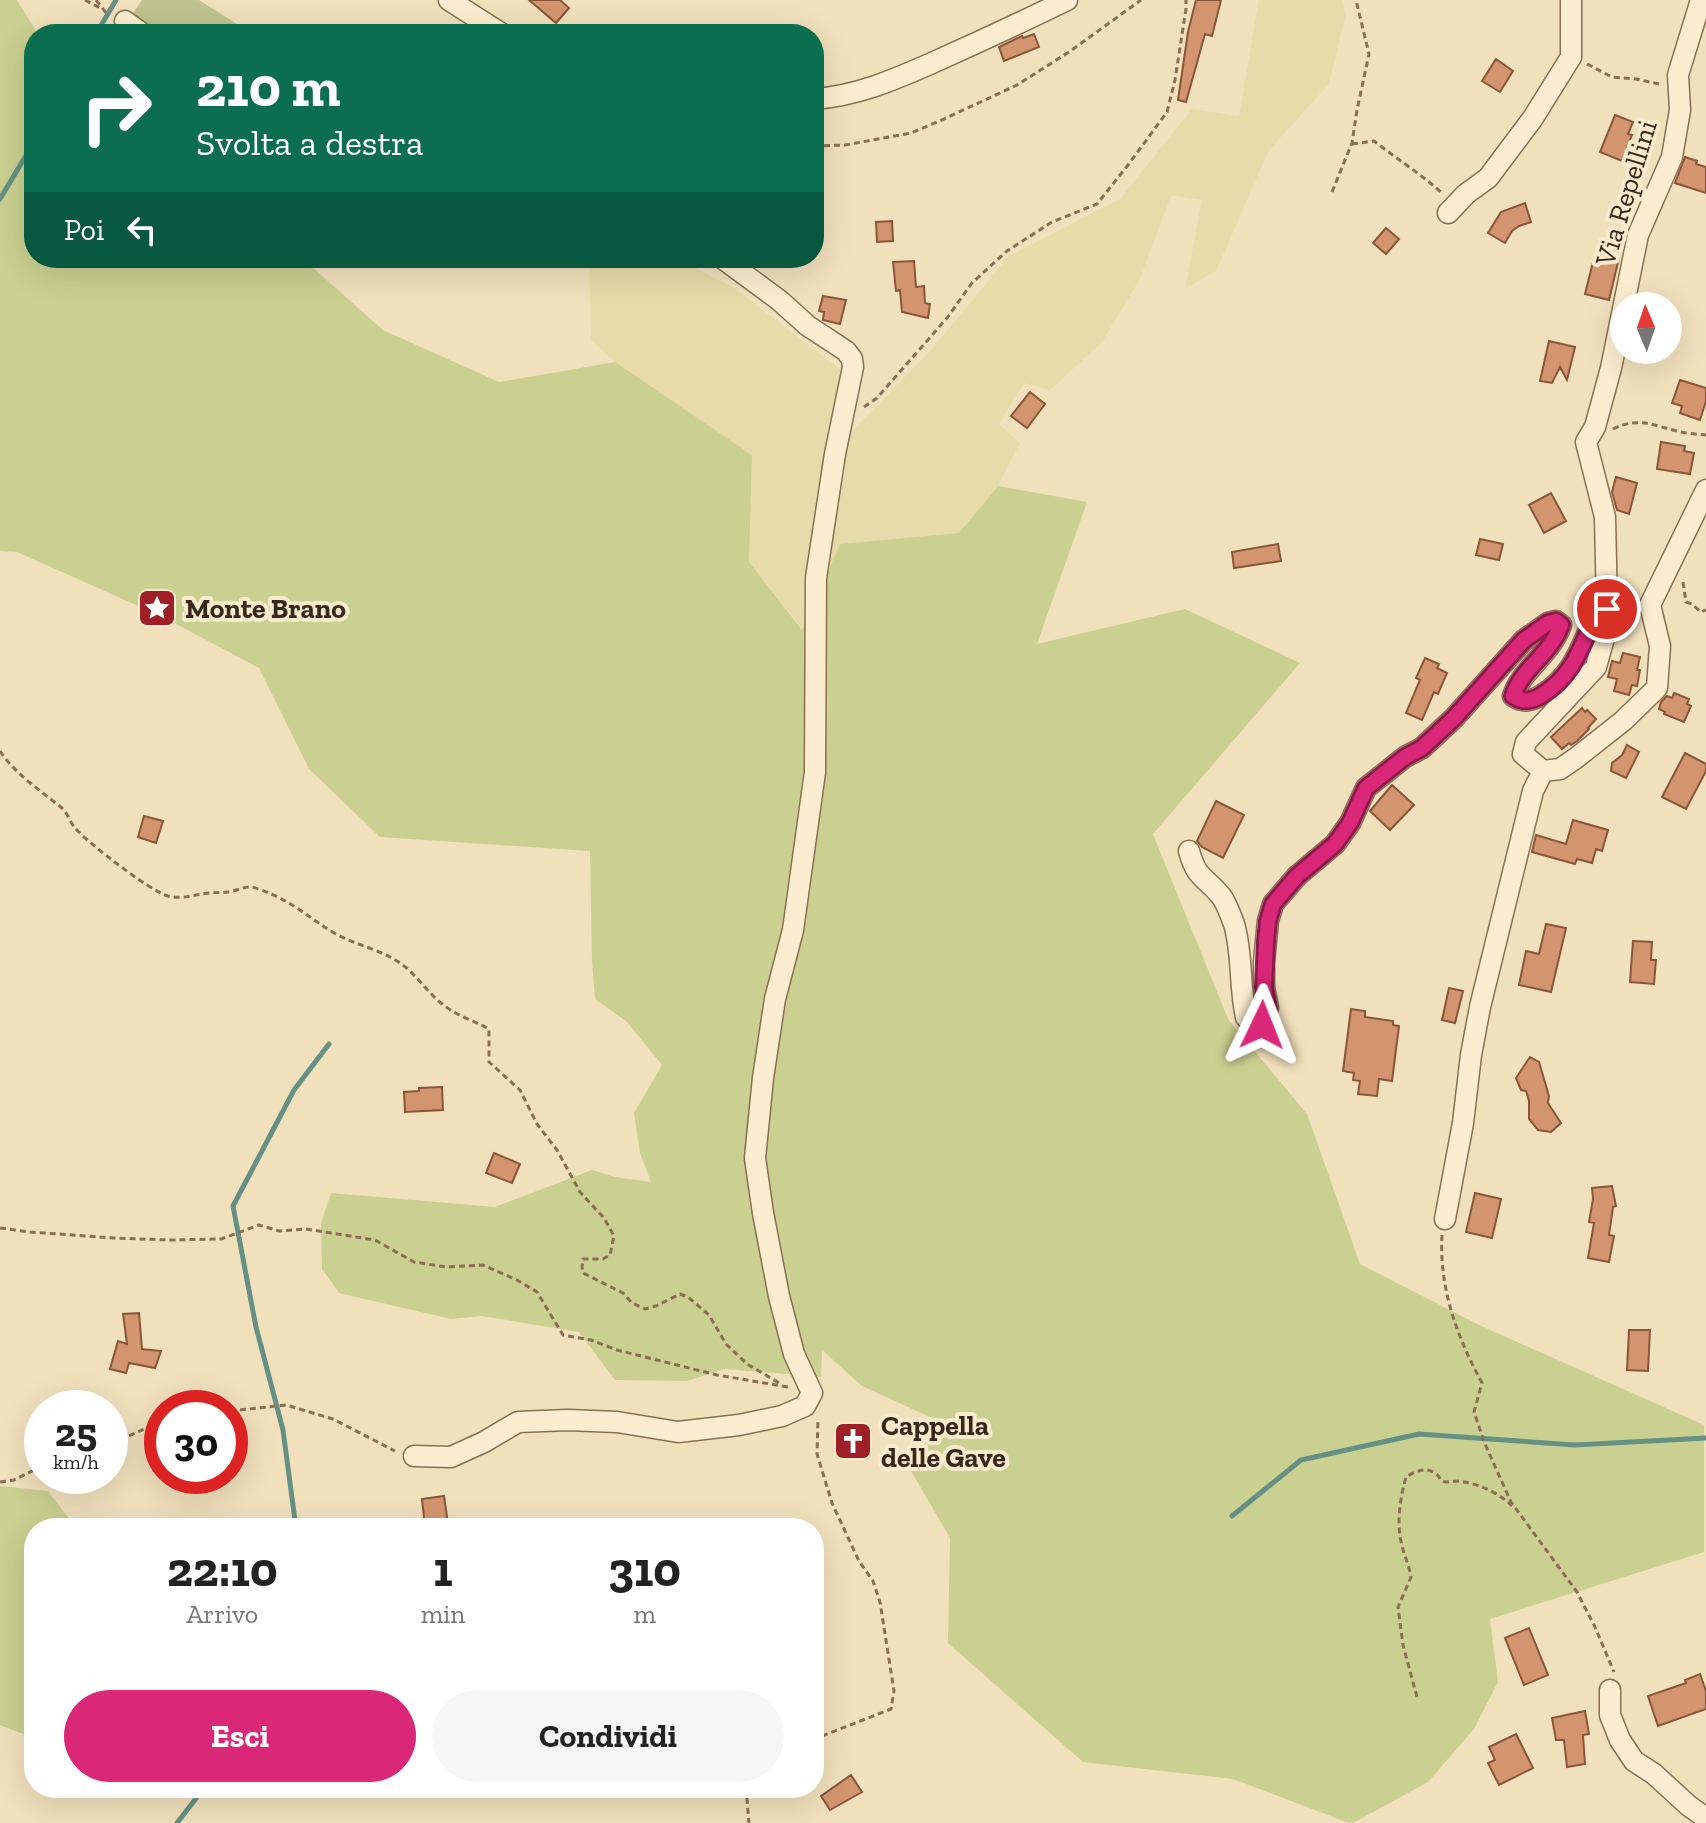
<!DOCTYPE html>
<html lang="it">
<style>
body{margin:0;font-family:"Zilla Slab",serif;background:#f6f6f6;color:#222;height:100vh;display:flex;flex-direction:column;font-size:30px;white-space:nowrap}
*{box-sizing:border-box;margin:0}
p{font-size:26px;color:#767676}
.icon{flex:none;width:44px;height:44px;fill:none;stroke:currentColor;stroke-width:2;stroke-linecap:round;stroke-linejoin:round}
.map{position:relative;flex:1;overflow:hidden}
.drawer{position:absolute;left:24px;top:1518px;width:800px;height:280px;display:flex;flex-direction:column;background:#fff;border-radius:32px;box-shadow:0 8px 32px #0002}
.drawer>*{flex:none}
.banner{position:absolute;left:24px;top:24px;width:800px;height:244px;border-radius:32px;box-shadow:0 8px 32px #0002;background:#0b6e4f;color:#fff;overflow:hidden}
.needle{width:52px;rotate:358deg}
.fabs{position:absolute;left:1610px;top:292px;display:grid;gap:16px}
.fabs a{display:grid;place-items:center;width:72px;height:72px;border-radius:50%;background:#fff;box-shadow:0 8px 32px #0002;font-size:40px}
.speed{position:absolute;left:24px;top:1390px;display:flex;gap:16px;font-size:40px;font-weight:700;text-align:center}
.speed>*{display:grid;place-content:center;width:104px;height:104px;border-radius:50%;background:#fff;box-shadow:0 8px 32px #0002;line-height:1}
.speed small{font-size:20px;font-weight:400}
.speed .limit{border:12px solid #d22;background:#fff;color:#111}
.pin{position:absolute;display:grid;place-items:center;width:68px;height:68px;color:#fff;margin:-34px;border:4px solid #fff;border-radius:50%;box-shadow:0 2px 8px #0007}
.me{position:absolute;width:88px;margin:-44px;rotate:2deg;stroke-linejoin:round;filter:drop-shadow(0 0 6px #0008)}
.turn{display:flex;align-items:center;gap:28px;height:168px;padding:0 40px;font-size:36px}
.turn .icon{width:104px;height:104px;stroke-width:2.5}
.turn b{display:block;font-size:56px;line-height:68px}
.then{display:flex;align-items:center;height:76px;padding:0 40px;background:#0003;gap:16px;font-size:30px}
.eta{display:flex;justify-content:space-evenly;align-items:center;height:136px;text-align:center}
.eta b{font-size:48px;font-weight:700;line-height:56px}
.button{display:flex;gap:16px;margin-top:auto;padding:16px 40px}
.button a{flex:1;height:92px;border-radius:48px;background:#db2777;color:#fff;font-size:32px;font-weight:700;line-height:92px;text-align:center}
.button a+a{background:#f6f6f6;color:#222}
.map>svg:first-child{display:block}
.farmland{fill:#e7dba9}
.green{fill:#cad090}
.cemetery{fill:#bfc390}
.lines{fill:none;stroke-linecap:round;stroke-linejoin:round}
.stream{stroke:#679084;stroke-width:5}
.building{fill:#d3956f;stroke:#8b5638;stroke-width:2}
.minor-casing{stroke:#8a6f54;stroke-width:23}
.path{stroke:#8a6f54;stroke-width:3;stroke-dasharray:6 4;stroke-linecap:butt}
.minor{stroke:#fcedd0;stroke-width:20}
.route-casing{stroke:#8e194d;stroke-width:20}
.route{stroke:#db2777;stroke-width:14}
.labels{text-anchor:middle;dominant-baseline:central;stroke-width:8;stroke-linejoin:round;paint-order:stroke}
.street-label{font-size:28px;fill:#38281a;stroke:#f8eacc}
.poi-label{font-size:28px;font-weight:bold;fill:#38281a;stroke:#f8eacc;text-anchor:start}
</style>
<div class="map">
<svg width="1706" height="1823" viewBox="0 0 1706 1823">
<rect width="100%" height="100%" fill="#f1e0bc"/>
<!-- farmland -->
<path class="farmland" d="M1259 0H1341L1346 13 1329 84 1269 150 1216 271 1185 289 1202 200 1171 195 1140 279 1102 342 1050 390 1024 383 999 424 1020 443 998 486 959 533 840 544 803 630 749 562 752 455 615 362 591 340 589 258H676L734 288 843 372 835 418 852 431 932 349 1009 256 1120 199 1192 109 1239 116Z"/>
<!-- green -->
<path class="green" d="M0 0H17L38 34H34V258H302L383 330 499 382 615 362 752 455 749 562 802 630 840 544 959 533 998 486 1087 502 1037 644 1185 609 1300 663 1153 834 1228 1019 1307 1114 1360 1264 1479 1325 1704 1425V1552L1490 1619 1498 1682 1474 1729 1428 1782 1353 1823H1349L1233 1779 1083 1762 948 1643 950 1538 907 1464 941 1422 862 1386 822 1350 821 1377 725 1369 687 1381 615 1380 579 1332 482 1316 451 1319 339 1293 322 1269 321 1223 331 1193 495 1207 592 1170 615 1177 651 1182 640 1153 634 1113 662 1065 627 1022 595 999 592 961 590 851 380 837 309 769 259 668 163 617 17 552 0 551Z
M0 1486 48 1491 76 1528H34V1738L0 1725Z"/>
<!-- cemetery -->
<path class="cemetery" d="M142 0H199L240 26 234 34H164L132 15Z"/>
<g class="lines">
<!-- stream -->
<path class="stream" d="M96 34 116 0
M0 199 34 142
M1232 1516 1301 1460 1419 1434 1575 1445 1706 1438
M296 1528 283 1430 256 1327 233 1206 294 1090 329 1044
M177 1823 204 1788"/>
</g>
<!-- building -->
<path class="building" d="M529 0H560L569 8 556 23Z
M1196 0H1221L1212 36 1205 34 1186 102 1178 100 1188 32Z
M1034 34 1039 47 1004 61 999 47 1022 36 1023 38Z
M1496 59 1513 71 1500 92 1482 81Z
M1615 115 1633 122 1628 134 1632 135 1622 161 1600 152Z
M1685 157 1697 161 1696 164 1706 167V193L1675 183Z
M1525 203 1531 222 1519 226 1512 231 1505 243 1488 233 1501 212Z
M892 221 893 241 877 242 876 222Z
M1386 228 1399 239 1386 254 1373 243Z
M1602 254 1619 258 1609 300 1585 294 1594 258 1601 260Z
M914 261 916 287 924 286 925 303 930 304 928 318 902 312 900 290 896 291 893 262Z
M823 296 846 300 840 324 823 320 824 312 819 311Z
M1549 341 1575 347 1567 380 1560 367 1552 383 1540 381Z
M1680 380 1706 388V401L1700 420 1680 413 1682 406 1672 403Z
M1030 392 1045 404 1027 428 1011 416Z
M1661 442 1685 446 1684 451 1694 453 1690 474 1657 469Z
M1616 477 1637 483 1629 514 1617 510 1612 492Z
M1551 493 1566 521 1544 533 1529 505Z
M1480 539 1503 544 1499 560 1476 555Z
M1278 544 1281 561 1234 568 1232 552Z
M1623 653 1640 657 1637 670H1640L1637 686 1632 685 1629 695 1614 691 1617 679 1608 677 1612 661 1620 663Z
M1425 658 1439 664 1437 668 1447 673 1438 694 1434 692 1422 720 1406 713 1420 680 1416 678Z
M1674 693 1689 699 1687 704 1691 706 1684 722 1664 714 1665 712 1659 709 1661 702 1667 696 1672 698Z
M1582 708 1585 712 1587 710 1596 719 1588 728 1589 729 1577 741 1571 745 1569 743 1562 749 1551 737Z
M1627 745 1639 752 1626 778 1611 771 1612 763 1622 755Z
M1685 753 1706 764V771L1686 809 1662 797Z
M1392 785 1414 805 1390 830 1370 811Z
M1216 801 1244 815 1223 858 1202 847 1197 841Z
M144 816 163 821 156 843 138 837Z
M1573 820 1608 830 1602 851 1596 849 1592 863 1577 859 1575 864 1532 852 1536 835 1566 844Z
M1546 924 1566 928 1551 992 1519 985 1526 951 1539 954Z
M1633 941 1652 942 1651 960H1656L1654 984 1630 982Z
M1449 988 1463 991 1455 1023 1442 1020Z
M1351 1009 1365 1011V1017L1393 1021V1025L1399 1026 1392 1081 1379 1079 1377 1096 1358 1094 1360 1081 1353 1080 1354 1073 1343 1071Z
M1530 1057 1539 1062 1549 1096 1548 1103 1561 1123 1551 1132 1538 1130 1529 1119V1101L1526 1091 1521 1090 1516 1078Z
M442 1087 443 1110 405 1112 404 1092 419 1091V1088Z
M494 1153 520 1164 512 1183 486 1173Z
M1612 1186 1616 1206 1613 1207 1609 1235 1614 1236 1609 1262 1588 1258 1594 1223 1589 1222 1593 1199 1592 1188Z
M1475 1193 1501 1199 1492 1238 1466 1232Z
M139 1313 142 1349 161 1351 155 1368 129 1363 126 1373 110 1369 118 1341 127 1344 123 1314Z
M1629 1330H1650L1648 1371 1627 1370Z
M844 1425 855 1437 859 1434 870 1445 854 1458 835 1434Z
M444 1496 448 1524 425 1527 422 1499Z
M1529 1628 1548 1675 1524 1685 1505 1638Z
M1700 1674 1706 1691V1709L1658 1726 1648 1696 1686 1683 1685 1680Z
M1585 1711 1589 1734 1583 1735 1585 1764 1567 1767 1564 1740H1556L1552 1718Z
M1516 1734 1533 1768 1499 1785 1488 1763 1495 1760 1489 1747Z
M851 1775 862 1792 830 1810 821 1796Z"/>
<g class="lines">
<!-- minor casing -->
<g class="minor-casing">
<path id="minor" d="M449 0 502 34
M1701 0 1678 75 1680 110 1672 157 1638 235 1611 368 1595 427 1586 442 1605 517 1607 609 1604 638 1596 667 1526 742 1523 754 1543 771 1560 769 1576 758 1623 721 1657 688 1660 646 1650 605 1706 490
M125 21 143 34
M814 99C857 96 893 80 932 63 977 43 1022 22 1067 0
M1448 213 1466 194 1488 178 1533 118 1571 57V0
M1189 851C1197 880 1205 876 1221 896 1226 902 1231 916 1234 924 1243 954 1239 987 1246 1017L1262 1025 1268 1008 1264 987V962L1268 921 1273 904 1297 876 1335 844 1350 823 1366 788 1405 757 1422 748 1454 718 1524 640 1548 623 1556 621 1561 625C1551 654 1521 670 1513 696 1524 703 1531 701 1542 695 1575 674 1581 646 1597 612L1607 609
M1445 1219 1463 1123 1471 1055 1480 1007 1533 791 1543 771
M414 1456 451 1457 484 1442 518 1422 568 1420 617 1422 678 1432 739 1425 782 1416 805 1406 812 1393 794 1354 779 1296 763 1213 755 1158 763 1078 775 999 793 930 815 772 816 578 835 454 853 367 852 359 846 351 808 326 779 300 722 258
M1610 1690V1715L1620 1740 1634 1761 1654 1774 1689 1806 1706 1818"/>
</g>
<!-- path -->
<path class="path" d="M85 0 100 8
M96 0 107 14
M1587 64 1612 77 1636 79 1659 84
M1352 144 1374 141C1397 159 1421 174 1442 193
M814 146 845 145 911 133 944 119 1017 85 1069 52 1141 0
M1332 192 1352 143 1357 110 1369 54 1356 0
M864 407 877 398 947 318 972 283 1007 251 1052 222 1097 204 1128 165 1167 112 1175 80 1186 9V0
M1613 429C1639 416 1654 426 1681 432 1689 434 1698 434 1706 435
M1683 582 1686 602 1692 604 1701 612 1706 610
M0 751C15 774 41 791 62 808 68 814 70 822 75 828 88 843 150 891 168 896 183 900 196 894 210 893 216 892 222 893 228 892 236 891 245 886 252 887 257 888 264 891 269 893 294 903 313 921 336 934 356 945 378 949 397 961 415 972 425 990 441 1003 455 1015 472 1020 489 1029V1062L520 1090 537 1124 557 1150 580 1192 604 1218 614 1236 610 1255 603 1259H583L582 1267 583 1273 623 1293 632 1303 645 1309 656 1306 680 1294 688 1297 709 1315 726 1344 747 1364 781 1384
M0 1228 30 1232 114 1238 169 1240 221 1239 259 1225 279 1231 306 1229 375 1240 414 1262 446 1267 483 1265 517 1280 537 1292 563 1335 591 1340 617 1350 717 1375 788 1387
M1442 1235C1439 1288 1457 1337 1482 1383L1474 1412 1485 1444 1511 1502 1577 1592 1595 1627 1614 1672
M230 1411 286 1405 333 1419 395 1451
M110 1440H120L162 1421
M0 1482 14 1480 42 1466
M1417 1697 1403 1645 1398 1607 1411 1577C1409 1566 1405 1557 1402 1546 1396 1523 1400 1499 1406 1477 1416 1471 1426 1466 1436 1474 1442 1478 1438 1481 1446 1482 1450 1482 1455 1481 1459 1481 1479 1484 1498 1492 1512 1506
M814 1742 822 1736 891 1709 894 1691 880 1602 873 1581 859 1561 832 1503 817 1454 818 1419
M746 1788 749 1823"/>
<!-- minor -->
<use href="#minor" class="minor"/>
</g>
<g class="lines">
<!-- route casing -->
<g class="route-casing">
<path id="route" d="M1262 1025 1268 1008 1264 987 1266 942 1268 921 1273 904 1297 876 1335 844 1350 823 1366 788 1405 757 1422 748 1454 718 1524 640 1548 623 1556 621 1561 625C1551 654 1521 669 1513 696 1524 703 1532 701 1542 695 1575 674 1581 646 1597 612L1607 609"/>
</g>
<!-- route -->
<use href="#route" class="route"/>
</g>
<!-- icons -->
<defs>
<g id="sight-square" transform="scale(2)"><rect x="-9" y="-9" width="18" height="18" rx="4" fill="#9e1f25" stroke="#f8eacc"/><path d="M0-6L1.8-2.2L6-1.7L2.9 1.2L3.7 5.4L0 3.3L-3.7 5.4L-2.9 1.2L-6-1.7L-1.8-2.2Z" fill="#fff"/></g>
<g id="church-square" transform="scale(2)"><rect x="-9" y="-9" width="18" height="18" rx="4" fill="#9e1f25" stroke="#f8eacc"/><path d="M-1.2-6h2.4v3.5h3.3v2.4h-3.3V6h-2.4V-.1h-3.3v-2.4h3.3Z" fill="#fff"/></g>
</defs>
<g fill-rule="evenodd">
<use href="#sight-square" x="157" y="608"/>
<use href="#church-square" x="853" y="1441"/>
</g>
<g class="labels">
<!-- street labels -->
<g class="street-label">
<text transform="translate(1626 193) rotate(-73)">Via Repellini</text>
</g>
<!-- poi labels -->
<g class="poi-label">
<text x="185" y="608">Monte Brano</text>
<text x="881" y="1425">Cappella<tspan x="881" dy="32">delle Gave</tspan></text>
</g>
</g>
</svg>
<div class="fabs">
<a><svg class="needle" viewBox="-14 -14 28 28"><path d="M0-13l5 13h-10z" fill="#e53935"/><path d="M0 13l5-13h-10z" fill="#767676"/></svg></a>
</div>
<div class="speed"><div>25<small>km/h</small></div><div class="limit">30</div></div>
<div class="pin" style="left:1607px;top:609px;background:#d93025"><svg class="icon" aria-label="arrive" viewBox="0 0 24 24"><path d="M6 21V4h12l-3 4 3 4H6"/></svg></div>
<svg class="me" style="left:1262px;top:1025px" viewBox="-20 -20 40 40"><path d="M0-17L14 15 0 8-14 15z" fill="#db2777" stroke="#fff" stroke-width="4"/></svg>
<div class="banner">
<div class="turn"><svg class="icon" aria-label="right" viewBox="0 0 24 24"><path d="M7 20v-9h11M14 6l5 5-5 5"/></svg><div><b>210 m</b>Svolta a destra</div></div>
<div class="then">Poi<svg class="icon" aria-label="left" viewBox="0 0 24 24"><path d="M17 20v-9H6M10 6l-5 5 5 5"/></svg></div>
</div>
<section class="drawer">
<div class="eta">
<div><b>22:10</b><p>Arrivo</p></div>
<div><b>1</b><p>min</p></div>
<div><b>310</b><p>m</p></div>
</div>
<div class="button"><a>Esci</a><a>Condividi</a></div>
</section>
</div>
